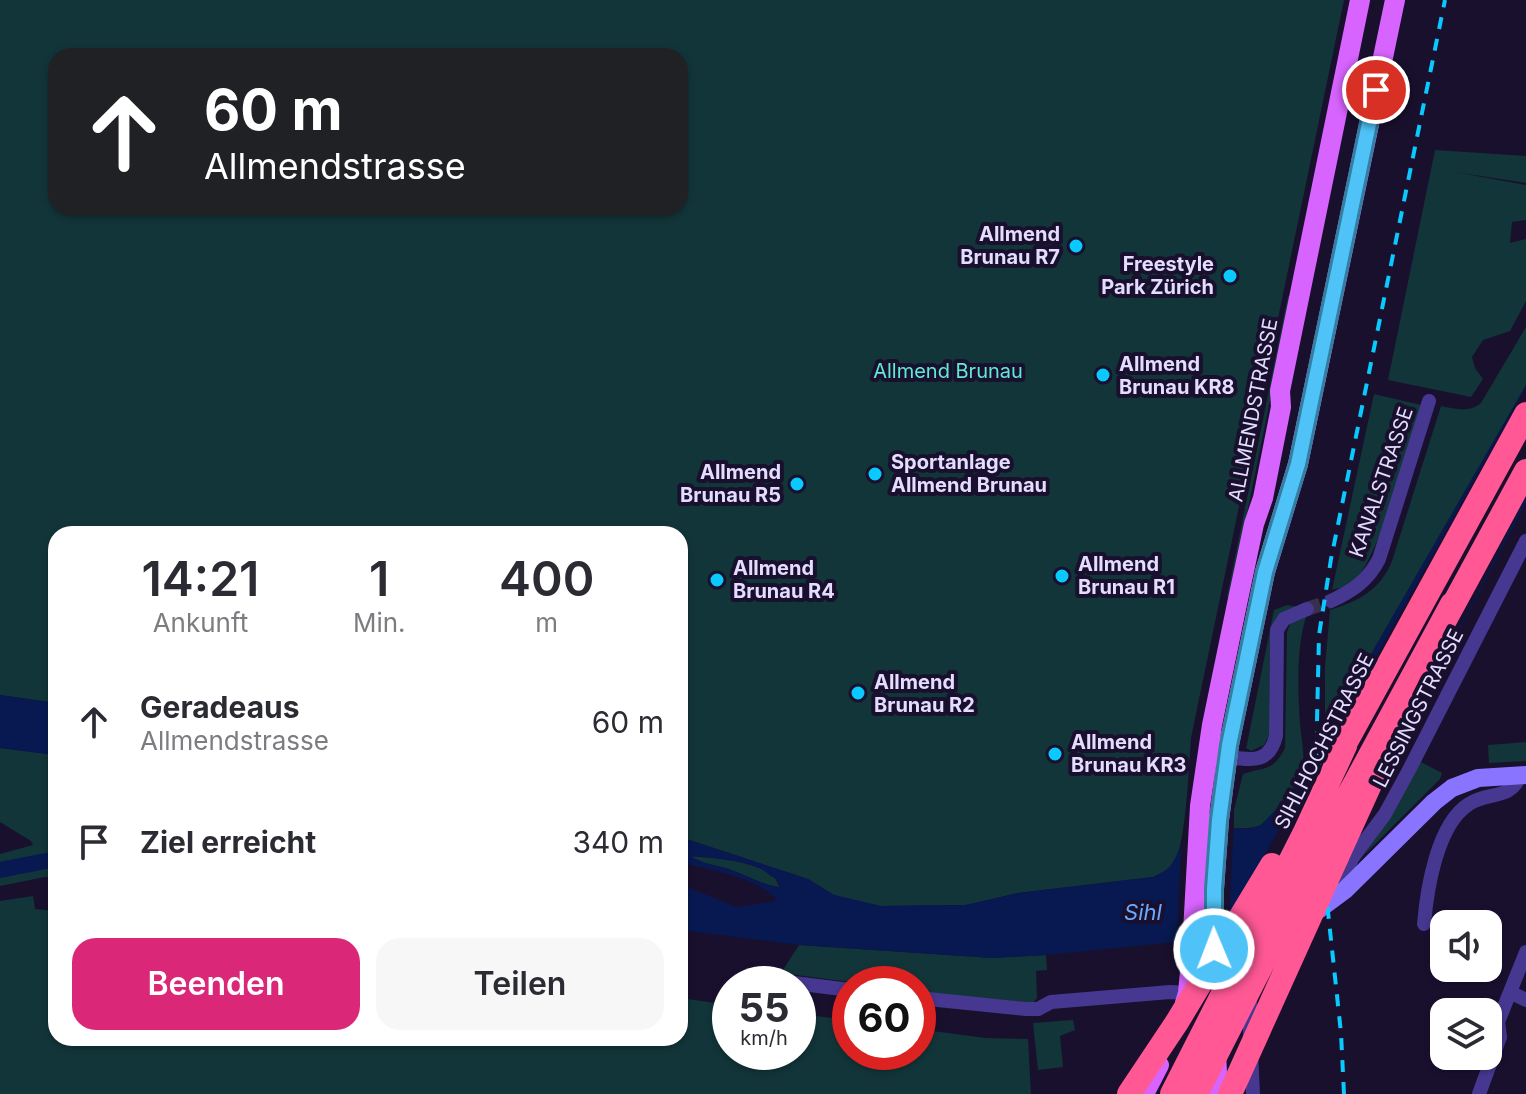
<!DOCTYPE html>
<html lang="de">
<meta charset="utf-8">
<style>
body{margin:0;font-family:Inter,sans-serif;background:#f7f7f7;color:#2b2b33;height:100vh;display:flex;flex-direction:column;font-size:30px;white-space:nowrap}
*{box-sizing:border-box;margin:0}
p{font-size:26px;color:#7c7c81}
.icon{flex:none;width:44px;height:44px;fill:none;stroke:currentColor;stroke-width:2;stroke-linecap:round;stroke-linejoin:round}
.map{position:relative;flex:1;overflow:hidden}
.sheet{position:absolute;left:48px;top:526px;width:640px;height:520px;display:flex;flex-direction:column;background:#fff;border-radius:24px;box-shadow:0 2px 6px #0004}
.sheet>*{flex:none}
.guide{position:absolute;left:48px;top:48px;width:640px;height:168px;border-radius:24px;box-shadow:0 2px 6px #0004;background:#202124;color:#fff;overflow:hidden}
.controls{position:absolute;left:1430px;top:910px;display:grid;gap:16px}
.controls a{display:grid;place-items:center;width:72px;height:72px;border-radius:16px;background:#fff;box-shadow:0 2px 6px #0004;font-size:40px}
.speed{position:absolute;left:712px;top:966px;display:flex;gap:16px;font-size:40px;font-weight:700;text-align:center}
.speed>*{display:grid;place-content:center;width:104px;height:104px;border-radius:50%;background:#fff;box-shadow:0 2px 6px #0004;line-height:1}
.speed small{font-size:20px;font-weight:400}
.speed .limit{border:12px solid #d22;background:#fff;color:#111}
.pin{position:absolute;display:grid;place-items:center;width:68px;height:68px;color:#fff;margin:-34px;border:4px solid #fff;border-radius:50%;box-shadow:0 2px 8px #0007}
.me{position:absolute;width:88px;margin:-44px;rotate:359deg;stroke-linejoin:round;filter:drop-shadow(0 0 6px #0008)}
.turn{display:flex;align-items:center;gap:28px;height:168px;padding:0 24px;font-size:36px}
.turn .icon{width:104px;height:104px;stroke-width:2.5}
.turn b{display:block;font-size:56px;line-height:68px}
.eta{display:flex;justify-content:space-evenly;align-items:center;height:136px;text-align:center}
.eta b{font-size:48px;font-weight:600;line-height:56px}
.primary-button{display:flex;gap:16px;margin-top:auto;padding:16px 24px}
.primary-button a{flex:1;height:92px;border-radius:24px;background:#db2777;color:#fff;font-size:32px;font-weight:600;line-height:92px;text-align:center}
.primary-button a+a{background:#f7f7f7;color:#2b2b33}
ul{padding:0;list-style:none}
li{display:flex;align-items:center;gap:24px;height:120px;padding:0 24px}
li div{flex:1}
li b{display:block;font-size:30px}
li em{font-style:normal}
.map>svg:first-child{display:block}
.green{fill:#123539;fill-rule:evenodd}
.water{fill:#071950;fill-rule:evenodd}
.pier{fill:#19102e}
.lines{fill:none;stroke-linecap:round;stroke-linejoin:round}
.canal{stroke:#071950;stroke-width:16}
.street-tunnel{stroke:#382f4d;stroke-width:14;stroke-dasharray:14 7;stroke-linecap:butt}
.street{stroke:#463890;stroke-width:14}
.secondary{stroke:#8874ff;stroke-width:18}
.primary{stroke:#d864ff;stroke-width:20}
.highway{stroke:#ff5894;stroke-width:24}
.rail{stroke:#09c9ff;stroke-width:4;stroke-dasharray:12 10;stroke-linecap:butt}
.highway-bridge{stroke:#ff5894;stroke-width:24}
.route-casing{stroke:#337fa1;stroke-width:20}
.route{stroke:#4fc3f7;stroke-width:14}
.poi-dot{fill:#09c9ff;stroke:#19102e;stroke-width:3}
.labels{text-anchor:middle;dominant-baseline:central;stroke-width:8;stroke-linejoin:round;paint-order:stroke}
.poi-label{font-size:20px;font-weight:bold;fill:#e5ddff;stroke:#19102e;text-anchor:start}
.park-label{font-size:20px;fill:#5fe9d7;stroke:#19102e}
.street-label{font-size:20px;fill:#e5ddff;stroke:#19102e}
.water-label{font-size:22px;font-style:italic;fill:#6ba9ff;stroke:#19102e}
</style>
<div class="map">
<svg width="1526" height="1094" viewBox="0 0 1526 1094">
<rect width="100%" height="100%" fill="#19102e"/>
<!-- green -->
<path class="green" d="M0 0H1344L1191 738C1189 763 1186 845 1174 863 1169 870 1160 874 1153 877L1018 893 966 905 880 906 834 895 808 879 680 837V534H56V703L0 695ZM56 56H680V208H56Z
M1435 150 1526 156V183L1455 172 1526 185V220L1512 222 1510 243 1526 239V301L1510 331 1483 340 1472 357 1475 368 1483 379 1471 397 1388 380Z
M1288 296 1291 297 1230 597H1227Z
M1526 327V385L1325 734V667L1330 610C1359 601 1380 590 1392 561L1441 406C1457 409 1468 413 1481 403Z
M1374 394 1421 405C1410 441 1378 566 1350 585 1345 588 1338 588 1332 590Z
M1287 605 1297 607 1277 617 1270 631 1269 735 1264 745 1251 751 1246 748 1247 744 1274 610Z
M1306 617C1296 648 1298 692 1300 724 1301 735 1306 763 1302 773 1297 786 1271 820 1259 826 1251 829 1242 828 1234 828V810L1243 774C1265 766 1272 773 1285 748L1287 632 1290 624Z
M1526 742V761L1489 763 1488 745Z
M0 748 56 755V878L45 877 0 886V854L33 845 31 841 0 822Z
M1419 761 1442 773 1440 779 1364 855 1390 816Z
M689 856C711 858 738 859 759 868 765 870 769 875 775 878L780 888C763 885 748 876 731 870 717 865 702 864 689 856Z
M33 896 35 909 56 911V1038H680V998L730 1005V1052H798V1014L850 1020V1052H918V1029L985 1038 1028 1039 1031 1094H0V901Z
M799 945 993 958 1046 955 1047 970 1036 971 1037 998 1033 1003 918 992V984H865L781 973Z
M1073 1020 1075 1030 1060 1036 1063 1067 1038 1070 1033 1023Z"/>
<!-- water -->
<path class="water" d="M1526 385V502L1393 759 1233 917 1176 942 1046 955 993 958 799 945 680 930V884L736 907 777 901C760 877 708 870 680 862V837L808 879 834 895 880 906 966 905 1018 893 1153 877C1172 869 1174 862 1181 844L1234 828 1249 829 1261 825 1284 801 1304 771ZM691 856C711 857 740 860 759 868 766 870 768 876 776 878L779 883 780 887C762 885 746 875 729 869 716 865 702 864 691 856Z
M0 695 56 703V755L0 748Z"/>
<!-- pier -->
<path class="pier" d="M1526 387V497L1403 740 1234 921 1177 946 1181 839 1234 824 1229 918 1304 785 1303 764 1314 746 1323 737 1325 748Z"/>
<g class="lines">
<!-- canal -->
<path class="canal" d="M0 870 56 859"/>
<!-- street-tunnel -->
<path class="street-tunnel" d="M1307 609 1331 601"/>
<!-- street -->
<path class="street" d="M1331 601C1352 591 1368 581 1379 559L1429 401
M1228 757C1252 760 1269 764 1276 736L1277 630 1284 619 1307 609
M1345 890 1343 877 1353 857 1385 814 1409 770 1526 541
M1424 924C1427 889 1437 824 1469 804 1488 791 1511 801 1520 775
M786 982 850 990
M1510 992 1526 1000
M918 998 1026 1009H1038L1051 1002 1170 992 1188 993
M1250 999V1032L1253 1094
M1479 1094 1500 1037 1498 1022 1526 952"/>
<!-- secondary -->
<path class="secondary" d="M1310 916 1345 890 1434 802 1452 788 1478 778 1526 775"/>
<!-- primary -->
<path class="primary" d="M1214 964V889L1219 820 1229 745 1265 572 1298 464 1395 0
M1185 1003 1188 993 1192 950 1200 806 1212 725 1237 604 1254 524 1263 498 1281 407 1280 391 1360 0
M1216 1052 1218 1094
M1144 1094 1159 1065"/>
<!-- highway -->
<path class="highway" d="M1445 620 1526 471
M1335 762 1526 414
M1337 857 1393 734"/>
<!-- rail -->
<path class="rail" d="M1344 1094 1341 1033 1326 893 1317 721 1319 635 1331 559 1445 0"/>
<!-- highway-bridge -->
<path class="highway-bridge" d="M1129 1094 1177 1022 1272 865
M1172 1094 1304 834 1345 746
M1196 1094 1347 798 1452 604
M1230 1094 1337 857"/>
</g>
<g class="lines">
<!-- route casing -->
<g class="route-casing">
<path id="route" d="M1214 949V889L1219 820 1229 745 1265 572 1298 464 1376 90"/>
</g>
<!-- route -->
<use href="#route" class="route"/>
</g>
<!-- markers -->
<g class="poi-dot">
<circle cx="1076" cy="246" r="8"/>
<circle cx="1230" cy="276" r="8"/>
<circle cx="1103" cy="375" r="8"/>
<circle cx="875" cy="474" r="8"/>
<circle cx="797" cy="484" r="8"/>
<circle cx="1062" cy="576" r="8"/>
<circle cx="717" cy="580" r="8"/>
<circle cx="858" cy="693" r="8"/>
<circle cx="1055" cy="754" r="8"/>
</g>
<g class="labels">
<!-- poi labels -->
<g class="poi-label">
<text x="1060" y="234" text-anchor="end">Allmend<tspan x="1060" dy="23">Brunau R7</tspan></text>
<text x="1214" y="264" text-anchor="end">Freestyle<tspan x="1214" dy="23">Park Zürich</tspan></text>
<text x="1119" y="364">Allmend<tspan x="1119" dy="23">Brunau KR8</tspan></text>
<text x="891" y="462">Sportanlage<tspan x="891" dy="23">Allmend Brunau</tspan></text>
<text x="781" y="472" text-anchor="end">Allmend<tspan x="781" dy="23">Brunau R5</tspan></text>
<text x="1078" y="564">Allmend<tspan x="1078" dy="23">Brunau R1</tspan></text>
<text x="733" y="568">Allmend<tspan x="733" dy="23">Brunau R4</tspan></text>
<text x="874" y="682">Allmend<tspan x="874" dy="23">Brunau R2</tspan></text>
<text x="1071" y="742">Allmend<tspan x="1071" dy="23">Brunau KR3</tspan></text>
</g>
<!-- park labels -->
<g class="park-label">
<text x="948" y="371">Allmend Brunau</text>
</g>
<!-- street labels -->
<g class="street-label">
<text transform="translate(1253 410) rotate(-79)">ALLMENDSTRASSE</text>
<text transform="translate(1381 482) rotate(-71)">KANALSTRASSE</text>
<text transform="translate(1418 708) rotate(-63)">LESSINGSTRASSE</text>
<text transform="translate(1324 741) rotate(-63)">SIHLHOCHSTRASSE</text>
</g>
<!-- water labels -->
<g class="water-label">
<text x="1143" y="912">Sihl</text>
</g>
</g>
</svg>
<div class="controls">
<a><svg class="icon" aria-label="sound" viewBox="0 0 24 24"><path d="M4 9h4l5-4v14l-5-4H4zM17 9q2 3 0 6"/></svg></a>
<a><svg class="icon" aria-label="layers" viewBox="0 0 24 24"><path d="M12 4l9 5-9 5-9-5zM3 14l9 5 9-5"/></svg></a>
</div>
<div class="speed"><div>55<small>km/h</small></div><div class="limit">60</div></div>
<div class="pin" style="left:1376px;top:90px;background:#d93025"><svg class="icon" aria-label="arrive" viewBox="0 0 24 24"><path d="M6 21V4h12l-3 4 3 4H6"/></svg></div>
<svg class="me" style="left:1214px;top:949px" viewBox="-20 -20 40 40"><circle r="17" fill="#4fc3f7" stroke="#fff" stroke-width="3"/><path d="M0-11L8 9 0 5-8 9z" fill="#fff"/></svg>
<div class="guide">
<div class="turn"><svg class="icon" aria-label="ahead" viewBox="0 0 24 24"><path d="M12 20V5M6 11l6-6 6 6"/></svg><div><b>60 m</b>Allmendstrasse</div></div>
</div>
<section class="sheet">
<div class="eta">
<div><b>14:21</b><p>Ankunft</p></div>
<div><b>1</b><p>Min.</p></div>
<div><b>400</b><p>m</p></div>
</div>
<ul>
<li><svg class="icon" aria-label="ahead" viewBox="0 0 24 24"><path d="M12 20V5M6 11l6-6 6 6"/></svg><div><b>Geradeaus</b><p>Allmendstrasse</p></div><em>60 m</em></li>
<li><svg class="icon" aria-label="arrive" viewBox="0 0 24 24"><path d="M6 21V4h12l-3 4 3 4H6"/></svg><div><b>Ziel erreicht</b></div><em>340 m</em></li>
</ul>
<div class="primary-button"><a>Beenden</a><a>Teilen</a></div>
</section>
</div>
